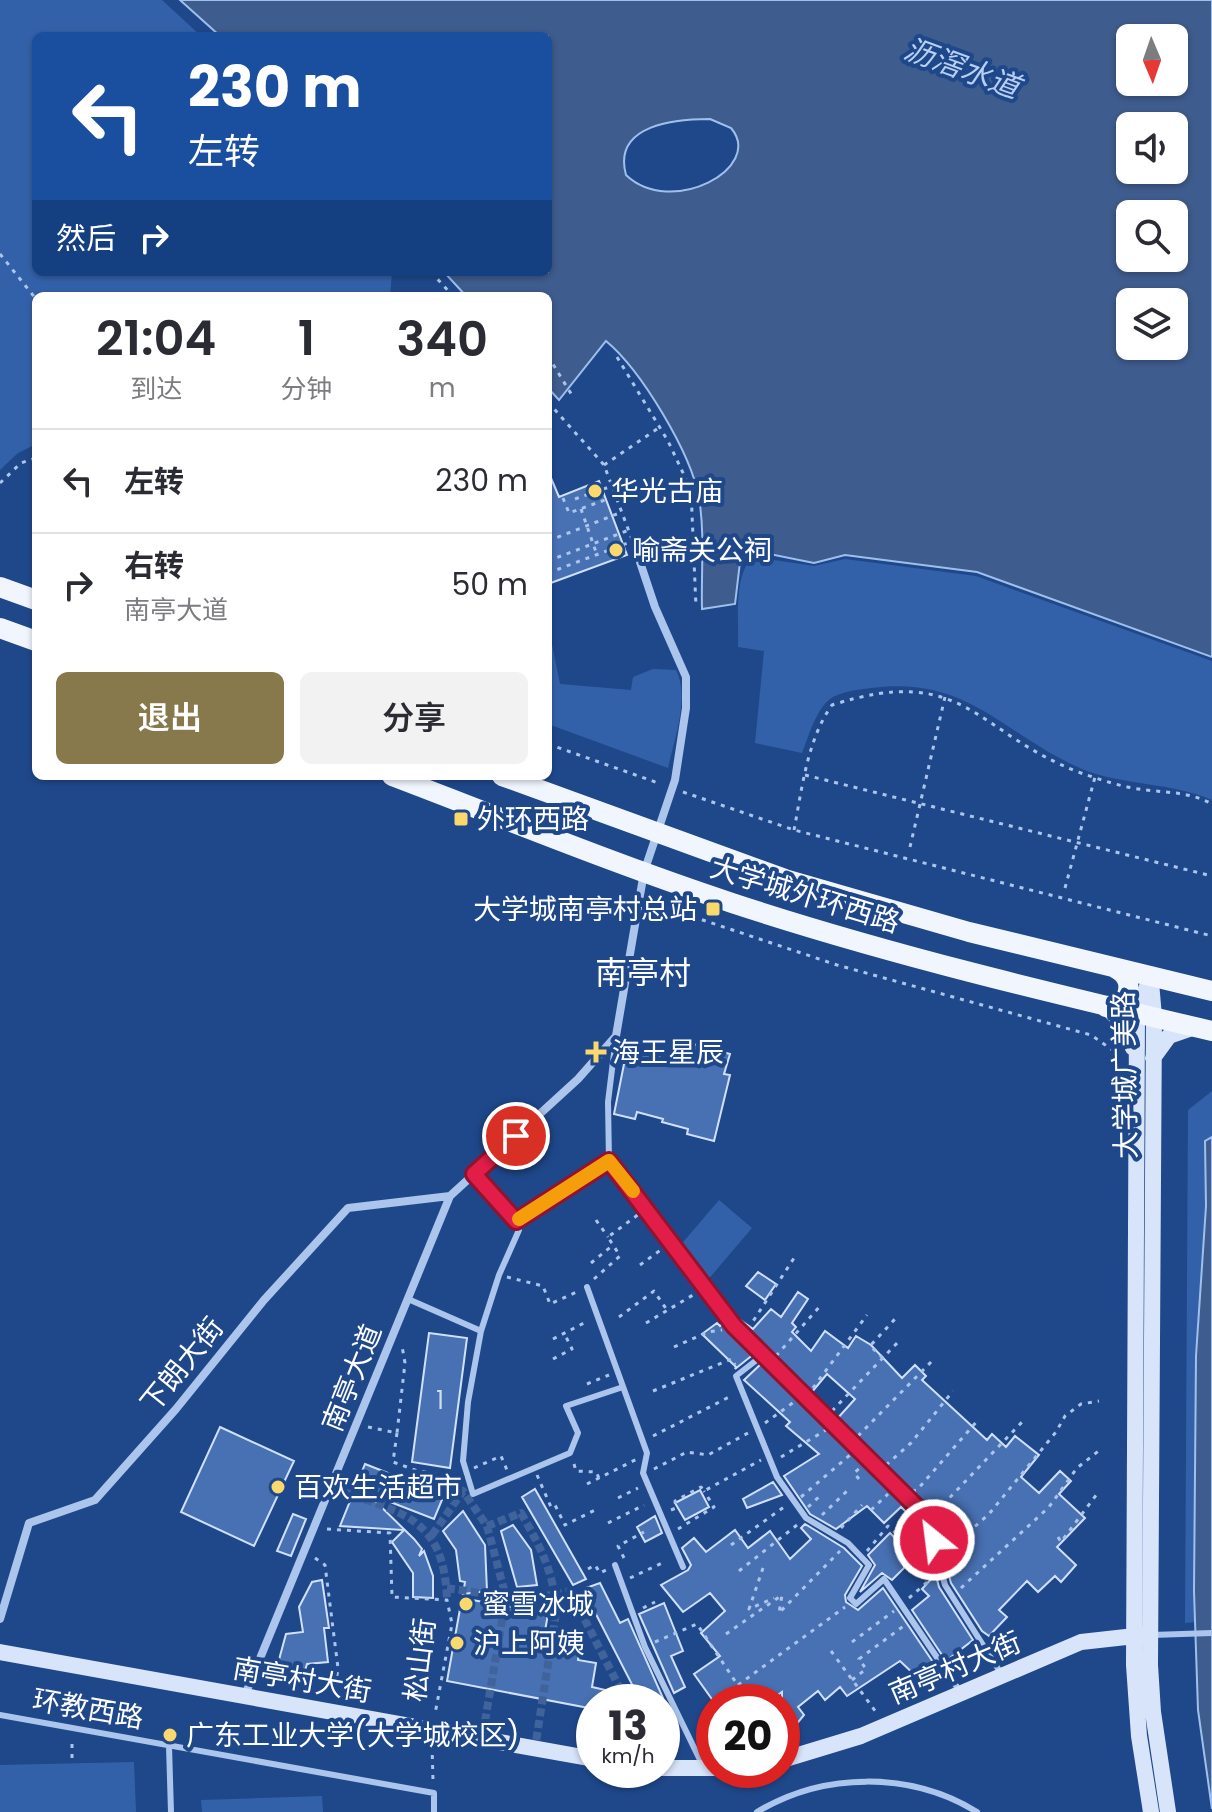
<!DOCTYPE html>
<html lang="zh">
<meta charset="utf-8">
<style>
body{margin:0;font-family:Poppins,"Noto Sans SC",sans-serif;background:#f2f2f3;color:#2b2b33;height:100vh;display:flex;flex-direction:column;font-size:30px;white-space:nowrap}
*{box-sizing:border-box;margin:0}
p{font-size:26px;color:#7c7c81}
.icon{flex:none;width:44px;height:44px;fill:none;stroke:currentColor;stroke-width:2;stroke-linecap:round;stroke-linejoin:round}
.map{position:relative;flex:1;overflow:hidden}
.panel{position:absolute;left:32px;top:292px;width:520px;height:488px;display:flex;flex-direction:column;background:#fff;border-radius:12px;box-shadow:0 2px 6px #0004}
.panel>*{flex:none}
.hud{position:absolute;left:32px;top:32px;width:520px;height:244px;border-radius:12px;box-shadow:0 2px 6px #0004;background:#1a4fa0;color:#fff;overflow:hidden}
.needle{width:52px;rotate:178deg}
.fabs{position:absolute;left:1116px;top:24px;display:grid;gap:16px}
.fabs a{display:grid;place-items:center;width:72px;height:72px;border-radius:12px;background:#fff;box-shadow:0 2px 6px #0004;font-size:40px}
.speed{position:absolute;left:576px;top:1684px;display:flex;gap:16px;font-size:40px;font-weight:700;text-align:center}
.speed>*{display:grid;place-content:center;width:104px;height:104px;border-radius:50%;background:#fff;box-shadow:0 2px 6px #0004;line-height:1}
.speed small{font-size:20px;font-weight:400}
.speed .limit{border:12px solid #d22;background:#fff;color:#111}
.pin{position:absolute;display:grid;place-items:center;width:68px;height:68px;color:#fff;margin:-34px;border:4px solid #fff;border-radius:50%;box-shadow:0 2px 8px #0007}
.me{position:absolute;width:88px;margin:-44px;rotate:331deg;stroke-linejoin:round;filter:drop-shadow(0 0 6px #0008)}
.turn{display:flex;align-items:center;gap:28px;height:168px;padding:0 24px;font-size:36px}
.turn .icon{width:104px;height:104px;stroke-width:2.5}
.turn b{display:block;font-size:56px;line-height:68px}
.then{display:flex;align-items:center;height:76px;padding:0 24px;background:#0003;gap:16px;font-size:30px}
.eta{display:flex;justify-content:space-evenly;align-items:center;height:136px;text-align:center}
.eta b{font-size:48px;font-weight:600;line-height:56px}
.button{display:flex;gap:16px;margin-top:auto;padding:16px 24px}
.button a{flex:1;height:92px;border-radius:12px;background:#88794d;color:#fff;font-size:32px;font-weight:600;line-height:92px;text-align:center}
.button a+a{background:#f2f2f3;color:#2b2b33}
ul{padding:0;list-style:none}
li{display:flex;align-items:center;gap:24px;height:104px;padding:0 24px;border-top:2px solid #e1e1e2}
li div{flex:1}
li b{display:block;font-size:30px}
li em{font-style:normal}
.map>svg:first-child{display:block}
.green{fill:#3361a9}
.water{fill:#3f5c8e;stroke:#9fbfed;stroke-width:2;fill-rule:evenodd}
.building{fill:#4871b3;stroke:#d1e0f9;stroke-width:2}
.lines{fill:none;stroke-linecap:round;stroke-linejoin:round}
.street-tunnel{stroke:#41639c;stroke-width:8;stroke-dasharray:8 4;stroke-linecap:butt}
.path{stroke:#acc5ec;stroke-width:3;stroke-dasharray:4 6;stroke-linecap:butt}
.lane{stroke:#acc5ec;stroke-width:6}
.street{stroke:#acc5ec;stroke-width:8}
.secondary{stroke:#d8e4f9;stroke-width:16}
.primary{stroke:#f1f5fe;stroke-width:20}
.route-casing{stroke:#92132f;stroke-width:20}
.route{stroke:#e11d48;stroke-width:14}
.slow{stroke:#f59e0b;stroke-width:14}
.poi-dot{fill:#fad96c;stroke:#1f488b;stroke-width:3}
.labels{text-anchor:middle;dominant-baseline:central;stroke-width:8;stroke-linejoin:round;paint-order:stroke}
.number-label{font-size:24px;fill:#d1dcec}
.poi-label{font-size:28px;fill:#fff;stroke:#1f488b;text-anchor:start}
.street-label{font-size:28px;fill:#fff;stroke:#1f488b}
.water-label{font-size:30px;font-style:italic;fill:#b8cff3;stroke:#1f488b}
.quarter-label{font-size:32px;fill:#fff;stroke:#1f488b}
</style>
<div class="map">
<svg width="1212" height="1812" viewBox="0 0 1212 1812">
<rect width="100%" height="100%" fill="#1f488b"/>
<!-- green -->
<path class="green" d="M0 0H162L201 36H36V272H392L390 296H36V444L18 453 0 470Z
M753 557 814 566 845 559 976 576 1212 661V800C1171 782 1124 786 1082 769 1003 735 969 675 871 688 860 689 839 692 830 699 815 711 809 736 802 753L755 743 764 651 738 647C739 621 733 575 753 557Z
M548 624 560 684 631 690 633 677 653 669 676 670C690 697 674 740 668 768L548 724Z
M1212 1091V1137L1205 1142 1206 1205 1197 1338 1195 1622 1185 1623 1188 1110Z
M719 1200 752 1228 706 1282 673 1254Z
M134 1762 136 1812H0V1765Z
M322 1796 323 1812H202L201 1800Z"/>
<!-- water -->
<path class="water" d="M180 0H1212V657L977 572 845 555 814 563 749 550 740 562 735 604 702 609C701 573 705 534 699 498 691 453 641 370 606 341L559 400 548 388V296H466L444 272H548V36H220ZM1130 38H1174V82H1130ZM710 119 731 128C765 168 671 218 626 175 612 124 677 119 710 119ZM1130 126H1174V170H1130ZM1130 214H1174V258H1130ZM1130 302H1174V346H1130Z
M1212 1137V1809L1198 1710 1194 1591 1196 1356 1206 1206 1205 1141Z"/>
<!-- building -->
<path class="building" d="M548 471 559 497 599 481 627 555 548 584Z
M682 1041 730 1054 724 1074 730 1075 714 1141 687 1134 688 1129 662 1122 663 1119 637 1112 635 1119 614 1114 627 1049 676 1062Z
M758 1272 776 1284 765 1300 746 1286Z
M798 1292 808 1299 792 1323 796 1327 792 1332 811 1351 825 1331 848 1348 856 1336 871 1345 902 1378 915 1365 926 1376 922 1380 987 1440 992 1434 1006 1447 1015 1436 1039 1455 1021 1477 1039 1493 1060 1471 1071 1481 1059 1494 1085 1518 1057 1547 1076 1565 1061 1582 1055 1576 1038 1592 1027 1581 999 1610 1007 1617 989 1636 982 1631 951 1583 933 1516 836 1420 855 1399 827 1374 811 1393 822 1405 732 1314 753 1329 771 1309 781 1317Z
M724 1322 754 1354 735 1369 736 1367 702 1334 717 1323 720 1326Z
M429 1333 467 1338 450 1468 412 1462Z
M762 1363 923 1523 924 1529 901 1507 884 1523 867 1506 836 1529 810 1514 784 1476 819 1454 786 1426 790 1422 744 1380Z
M220 1427 294 1461 254 1546 181 1512Z
M365 1464 444 1495 434 1519 367 1493 414 1539 422 1549 419 1556 424 1551 433 1576V1598L413 1597V1573L392 1542 404 1530 340 1526Z
M773 1482 782 1495 747 1508 743 1499Z
M535 1489 586 1579 573 1585 522 1497Z
M700 1490 709 1507 685 1520 675 1503Z
M463 1511 485 1545 487 1591 463 1594 465 1582 460 1581 456 1550 443 1531Z
M293 1514 306 1519 291 1556 277 1551Z
M655 1516 662 1533 645 1542 637 1527Z
M805 1524 844 1548 862 1566 845 1595 846 1602 858 1610 883 1588 937 1668 919 1679 900 1661 847 1696 840 1687 825 1700 818 1691 798 1707 804 1715 782 1742V1692L768 1702H714L694 1674 720 1656 701 1633 725 1611 710 1593 683 1612 661 1585 688 1570 691 1565 682 1548 694 1538 706 1552 735 1530 748 1548 770 1531 790 1559 811 1539 801 1528Z
M513 1525 531 1550 537 1585 517 1587 501 1531Z
M890 1533 908 1551 925 1534 939 1587 973 1640 946 1661 912 1610 929 1596 922 1589 933 1577 914 1558 892 1580 882 1573 860 1592 875 1565 868 1555Z
M322 1580 329 1628H324L328 1662 307 1664 304 1674 277 1667 286 1634 303 1632 299 1607 312 1582Z
M600 1583 620 1623 628 1619 663 1698 641 1702 583 1589Z
M462 1598 548 1614 545 1631 582 1638 578 1660 596 1663 592 1687 614 1692 612 1702H594V1709L447 1681Z
M664 1603 683 1651 671 1656 685 1687 674 1693 639 1614Z"/>
<g class="lines">
<!-- street-tunnel -->
<path class="street-tunnel" d="M331 1487C400 1514 444 1514 447 1600
M487 1526 521 1513C540 1546 555 1574 556 1613L535 1748
M432 1535 463 1491 487 1526 506 1597 482 1739
M447 1588C487 1594 530 1603 570 1591L627 1702"/>
<!-- path -->
<path class="path" d="M0 254 36 299
M431 272 453 296
M548 356 573 397
M617 357 668 441 691 490 696 607
M548 402 604 465 636 550
M604 465 660 427
M0 483 21 463 36 458
M563 498 569 513 616 496
M575 499 612 486
M581 509 597 555
M548 541 622 512
M651 559 695 550
M548 561 629 530
M548 573 633 541
M548 744 661 784
M805 775 1212 876
M683 792 794 830 1212 936
M794 830C802 789 807 740 832 705 966 662 974 733 1081 773 1101 780 1125 788 1146 790 1170 793 1190 792 1212 804
M910 847 945 697
M1065 888 1095 777
M664 907 837 965 1091 1035 1118 1054
M596 1220 608 1237
M591 1263 613 1245
M640 1265 662 1249
M507 1277 543 1286 550 1304 579 1291
M594 1279 620 1256 608 1237 639 1214
M619 1317 654 1291 667 1310
M646 1323 698 1292
M748 1329 796 1255
M553 1339 588 1321
M674 1347 708 1332 722 1330
M776 1356 821 1305
M883 1358 870 1346 895 1319
M553 1359 572 1349 564 1333
M587 1384 609 1375
M813 1388 867 1315
M653 1391 732 1359 735 1365
M832 1411 900 1340
M765 1423 794 1402
M368 1427 397 1433 405 1363 402 1346
M397 1433 393 1462 415 1470 457 1478
M653 1436 733 1395
M858 1436 934 1359
M781 1457 826 1430
M574 1464 576 1471 596 1472 599 1478
M886 1465 911 1443 953 1391
M474 1468 501 1456 507 1470
M654 1469 687 1452 708 1455 748 1433
M537 1475 551 1507 555 1505 565 1525 599 1508
M859 1479 854 1473 861 1467
M587 1484 637 1459
M912 1491 917 1490 978 1420
M801 1497 850 1455
M618 1498 638 1488
M808 1507 821 1495
M671 1510 676 1508 675 1501 701 1487 704 1491 761 1460
M871 1510 888 1494
M936 1512 1023 1421
M822 1515 847 1491
M608 1523 644 1505
M841 1528 862 1505
M327 1529 390 1533 392 1597 447 1600 452 1624 435 1714
M678 1529 714 1507 704 1491
M1058 1537 1061 1542 1097 1494
M731 1545 784 1507
M867 1551 888 1526 900 1537
M945 1553 989 1514 1056 1432 1065 1416 1081 1404 1099 1401
M315 1558 325 1565 338 1668 334 1696
M624 1558 618 1546 644 1532
M763 1568 749 1609 774 1598
M588 1569 595 1565 600 1573 606 1570
M739 1571 797 1525
M630 1578 662 1563
M961 1588 1049 1507 1077 1468 1101 1449
M909 1598 933 1577
M643 1608 655 1602
M726 1634 782 1595 779 1613 840 1551
M655 1642 697 1624 749 1702
M852 1642 894 1611
M831 1651 876 1712
M852 1680 866 1669 859 1659 905 1625
M738 1685 845 1607
M72 1744V1763
M432 1745 433 1781"/>
<!-- lane -->
<path class="lane" d="M609 1161 734 1326 928 1520 945 1585 1002 1675
M609 1161 608 1102 616 1037
M474 1174 519 1230 499 1275 481 1331 468 1402 463 1461 473 1494 570 1453 578 1433 566 1406 623 1387
M516 1221 609 1161
M587 1287 647 1453 643 1473 683 1567
M408 1299 481 1331
M763 1355 736 1376 777 1477 806 1518 848 1543 869 1565 850 1598 856 1604 884 1579 961 1693
M615 1565 645 1647 703 1766
M1152 1635 1212 1633
M0 1715 434 1793V1812
M169 1746 171 1812
M757 1812C823 1772 910 1771 977 1812"/>
<!-- street -->
<path class="street" d="M0 1619 29 1523 95 1500 176 1409 264 1300 348 1208 450 1196
M245 1695 450 1196 578 1079 616 1036 644 872 675 780 686 708V677L655 607 640 562"/>
<!-- secondary -->
<path class="secondary" d="M1151 976 1137 1013 1134 1665 1139 1736 1151 1812
M1151 982 1154 1017 1150 1665 1153 1712 1168 1812
M1106 1007 1124 1024 1133 1048
M1153 1058 1169 1036 1195 1027
M0 1652 594 1759
M782 1760 861 1736 1081 1642 1144 1635
M662 1768H714"/>
<!-- primary -->
<path class="primary" d="M0 587 36 600
M0 628 36 641
M392 776C505 819 617 865 732 903 890 955 1051 993 1212 1031
M502 776 785 879 969 932 1212 991
M1106 1007 1124 1001C1132 987 1129 975 1115 968"/>
</g>
<g class="lines">
<!-- route casing -->
<g class="route-casing">
<path id="route" d="M516 1136 474 1174 516 1221 609 1161 734 1326 920 1510 928 1520 934 1540"/>
</g>
<!-- route -->
<use href="#route" class="route"/>
<!-- slow -->
<path class="slow" d="M519 1219 609 1161 633 1191"/>
</g>
<!-- markers -->
<g class="poi-dot">
<circle cx="595" cy="491" r="8"/>
<circle cx="616" cy="550" r="8"/>
<rect x="453" y="811" width="16" height="16" rx="4"/>
<rect x="705" y="901" width="16" height="16" rx="4"/>
<path d="M592 1040h8v8h8v8h-8v8h-8v-8h-8v-8h8z"/>
<circle cx="278" cy="1487" r="8"/>
<circle cx="466" cy="1604" r="8"/>
<circle cx="457" cy="1643" r="8"/>
<circle cx="170" cy="1735" r="8"/>
</g>
<g class="labels">
<!-- number labels -->
<g class="number-label">
<text x="440" y="1400">1</text>
</g>
<!-- poi labels -->
<g class="poi-label">
<text x="611" y="491">华光古庙</text>
<text x="632" y="550">喻斋关公祠</text>
<text x="477" y="819">外环西路</text>
<text x="697" y="909" text-anchor="end">大学城南亭村总站</text>
<text x="612" y="1052">海王星辰</text>
<text x="294" y="1487">百欢生活超市</text>
<text x="482" y="1604">蜜雪冰城</text>
<text x="473" y="1643">沪上阿姨</text>
<text x="186" y="1735">广东工业大学(大学城校区)</text>
</g>
<!-- street labels -->
<g class="street-label">
<text transform="translate(805 895) rotate(17)">大学城外环西路</text>
<text transform="translate(1125 1075) rotate(-91)">大学城广美路</text>
<text transform="translate(182 1365) rotate(-51)">下朗大街</text>
<text transform="translate(352 1378) rotate(-68)">南亭大道</text>
<text transform="translate(420 1660) rotate(-83)">松山街</text>
<text transform="translate(955 1668) rotate(-23)">南亭村大街</text>
<text transform="translate(302 1680) rotate(10)">南亭村大街</text>
<text transform="translate(88 1709) rotate(10)">环教西路</text>
</g>
<!-- water labels -->
<g class="water-label">
<text transform="translate(962 68) rotate(20)">沥滘水道</text>
</g>
<!-- quarter labels -->
<g class="quarter-label">
<text x="643" y="972">南亭村</text>
</g>
</g>
</svg>
<div class="fabs">
<a><svg class="needle" viewBox="-14 -14 28 28"><path d="M0-13l5 13h-10z" fill="#e53935"/><path d="M0 13l5-13h-10z" fill="#7c7c81"/></svg></a>
<a><svg class="icon" aria-label="sound" viewBox="0 0 24 24"><path d="M4 9h4l5-4v14l-5-4H4zM17 9q2 3 0 6"/></svg></a>
<a><svg class="icon" aria-label="search" viewBox="0 0 24 24"><circle cx="10" cy="10" r="6"/><path d="M15 15l6 6"/></svg></a>
<a><svg class="icon" aria-label="layers" viewBox="0 0 24 24"><path d="M12 4l9 5-9 5-9-5zM3 14l9 5 9-5"/></svg></a>
</div>
<div class="speed"><div>13<small>km/h</small></div><div class="limit">20</div></div>
<div class="pin" style="left:516px;top:1136px;background:#d93025"><svg class="icon" aria-label="arrive" viewBox="0 0 24 24"><path d="M6 21V4h12l-3 4 3 4H6"/></svg></div>
<svg class="me" style="left:934px;top:1540px" viewBox="-20 -20 40 40"><circle r="17" fill="#e11d48" stroke="#fff" stroke-width="3"/><path d="M0-11L8 9 0 5-8 9z" fill="#fff"/></svg>
<div class="hud">
<div class="turn"><svg class="icon" aria-label="left" viewBox="0 0 24 24"><path d="M17 20v-9H6M10 6l-5 5 5 5"/></svg><div><b>230 m</b>左转</div></div>
<div class="then">然后<svg class="icon" aria-label="right" viewBox="0 0 24 24"><path d="M7 20v-9h11M14 6l5 5-5 5"/></svg></div>
</div>
<section class="panel">
<div class="eta">
<div><b>21:04</b><p>到达</p></div>
<div><b>1</b><p>分钟</p></div>
<div><b>340</b><p>m</p></div>
</div>
<ul>
<li><svg class="icon" aria-label="left" viewBox="0 0 24 24"><path d="M17 20v-9H6M10 6l-5 5 5 5"/></svg><div><b>左转</b></div><em>230 m</em></li>
<li><svg class="icon" aria-label="right" viewBox="0 0 24 24"><path d="M7 20v-9h11M14 6l5 5-5 5"/></svg><div><b>右转</b><p>南亭大道</p></div><em>50 m</em></li>
</ul>
<div class="button"><a>退出</a><a>分享</a></div>
</section>
</div>
